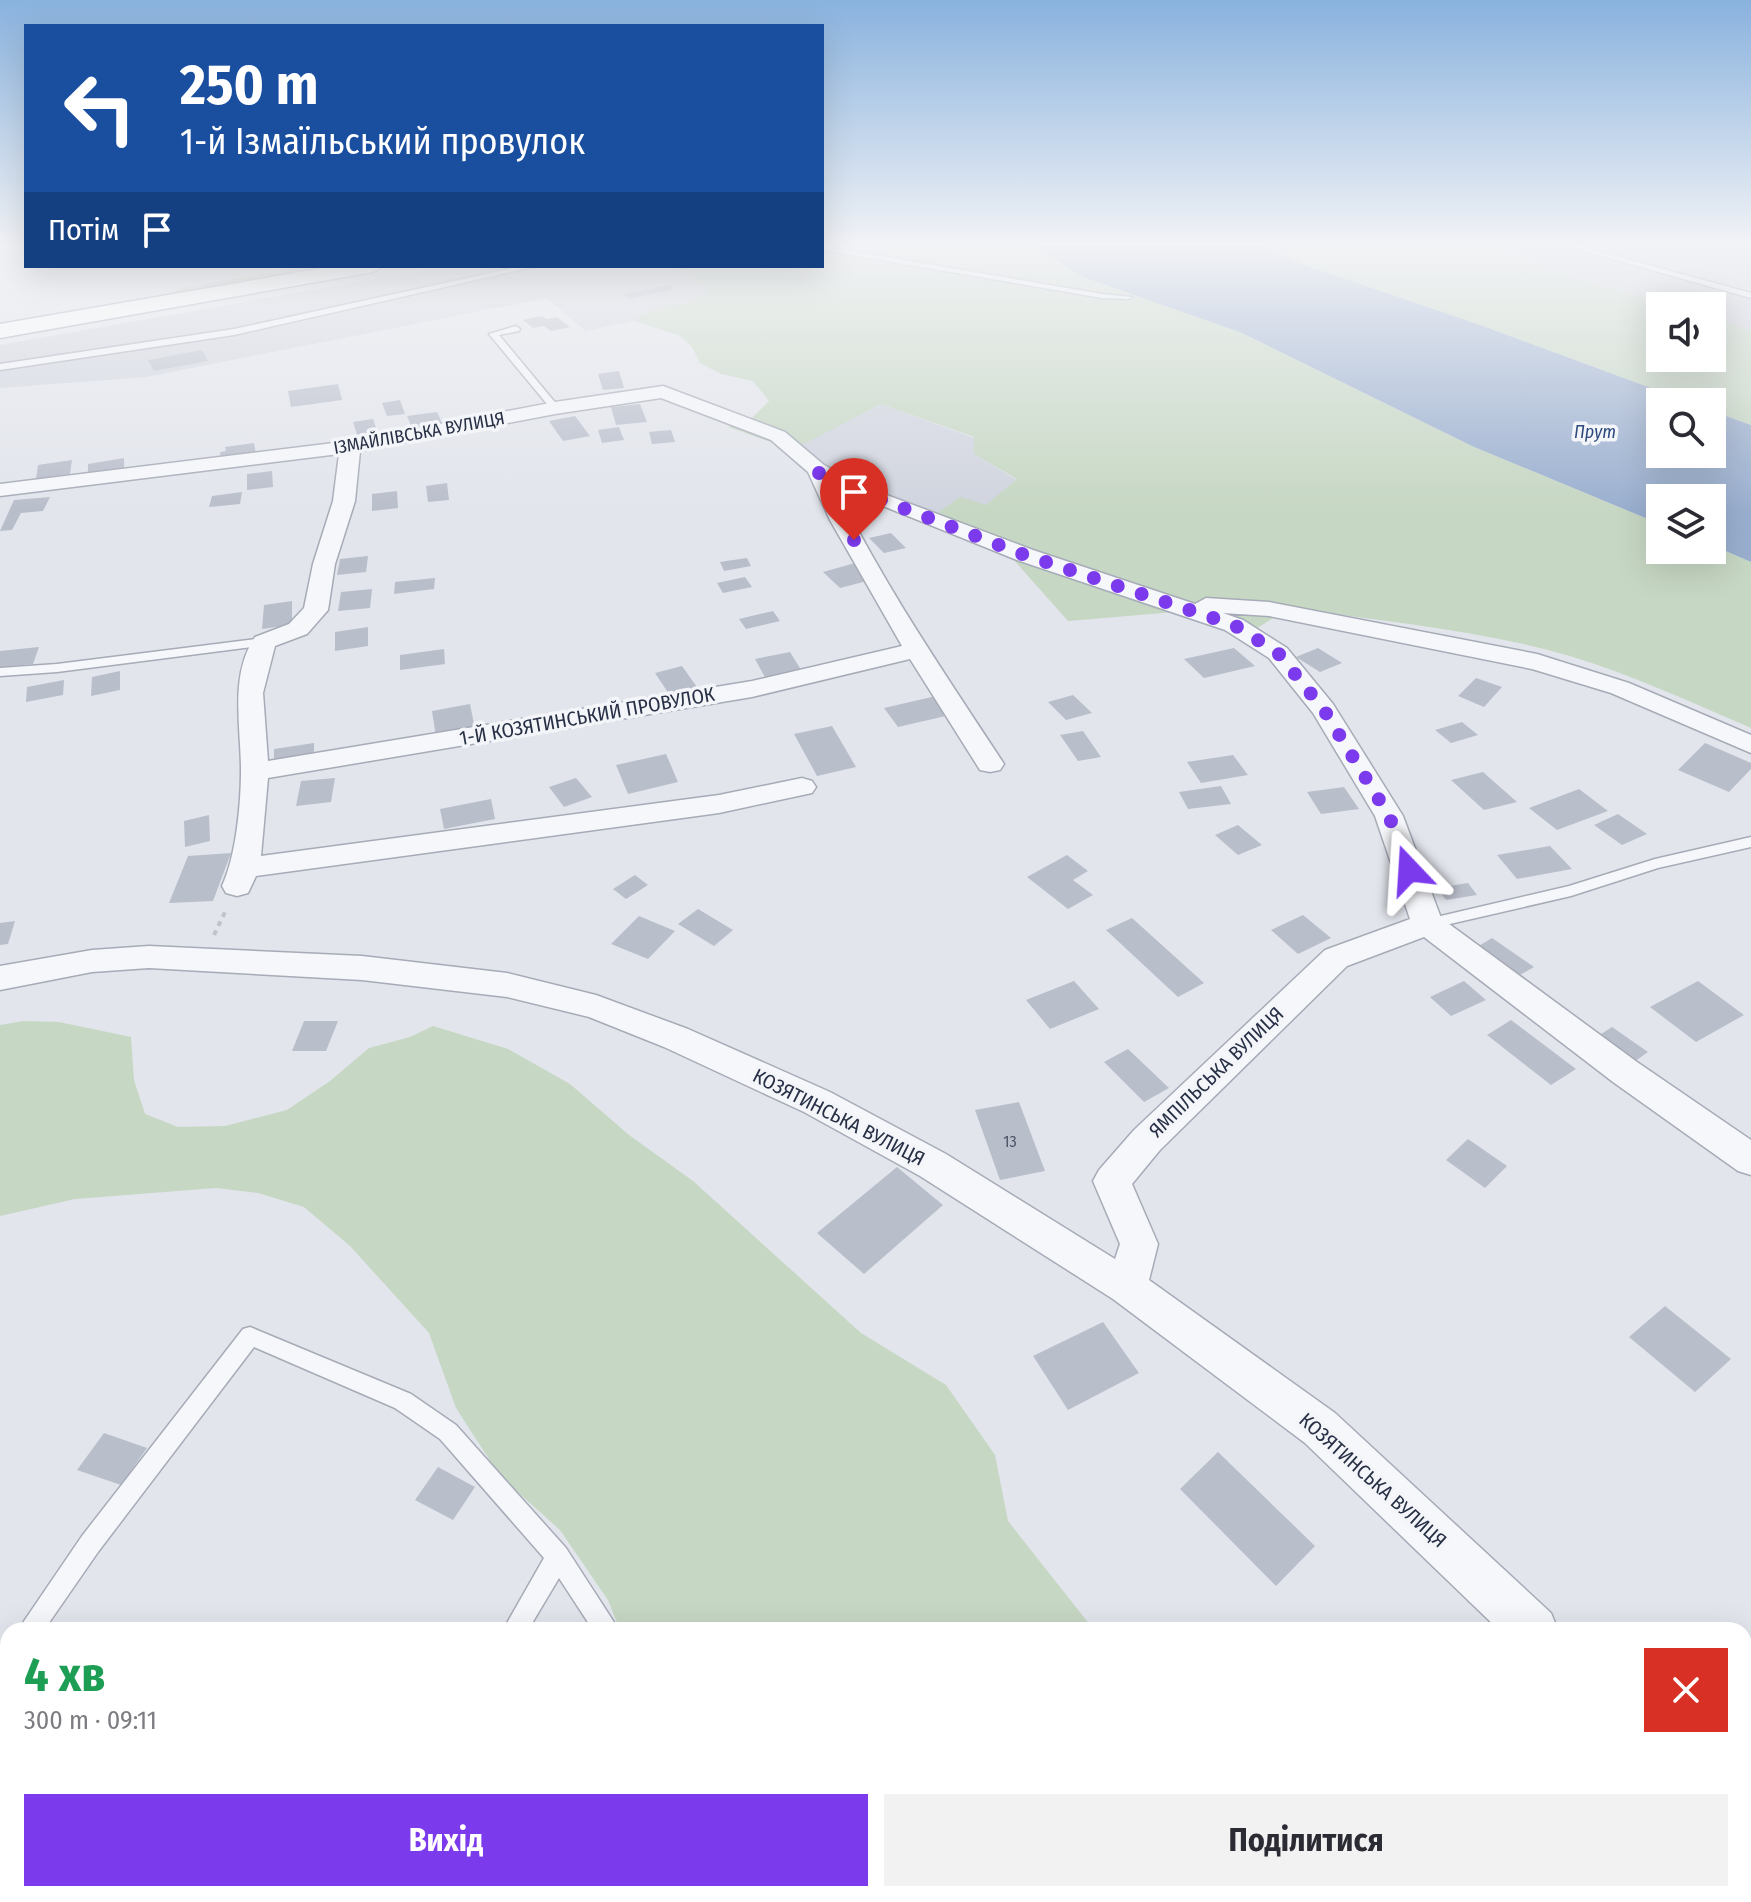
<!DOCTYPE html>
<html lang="uk">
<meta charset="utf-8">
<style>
body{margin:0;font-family:"Fira Sans Condensed",sans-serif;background:#f2f2f3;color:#2b2b33;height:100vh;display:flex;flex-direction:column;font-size:30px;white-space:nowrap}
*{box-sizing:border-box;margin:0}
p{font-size:26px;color:#7c7c81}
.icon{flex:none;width:44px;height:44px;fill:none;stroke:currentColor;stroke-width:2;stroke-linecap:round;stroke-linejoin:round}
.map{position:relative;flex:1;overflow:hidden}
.sheet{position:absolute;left:0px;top:1622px;width:1752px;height:280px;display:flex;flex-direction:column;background:#fff;border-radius:24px 24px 0 0;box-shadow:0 8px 32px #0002}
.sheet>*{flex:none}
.guide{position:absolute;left:24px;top:24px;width:800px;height:244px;border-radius:0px;box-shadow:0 8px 32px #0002;background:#1a4fa0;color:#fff;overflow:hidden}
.controls{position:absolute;left:1646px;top:292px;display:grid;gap:16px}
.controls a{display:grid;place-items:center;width:80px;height:80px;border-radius:0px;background:#fff;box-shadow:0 8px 32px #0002;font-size:40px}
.pin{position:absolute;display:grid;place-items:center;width:68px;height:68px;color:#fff;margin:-82px -34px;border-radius:50% 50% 50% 0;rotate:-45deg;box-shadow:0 0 8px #0007}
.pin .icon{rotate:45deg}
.me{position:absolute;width:88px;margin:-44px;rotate:340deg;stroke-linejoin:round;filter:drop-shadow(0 0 6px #0008)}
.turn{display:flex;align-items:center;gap:28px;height:168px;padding:0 24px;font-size:36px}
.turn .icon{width:104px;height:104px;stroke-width:2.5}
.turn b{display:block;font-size:56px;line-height:68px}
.then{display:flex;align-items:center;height:76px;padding:0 24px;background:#0003;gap:16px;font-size:30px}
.round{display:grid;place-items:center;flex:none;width:84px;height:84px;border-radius:0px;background:#f2f2f3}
.overview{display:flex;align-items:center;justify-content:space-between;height:136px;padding:0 24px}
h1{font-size:48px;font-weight:700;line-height:60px;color:#1e9e55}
.primary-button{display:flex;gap:16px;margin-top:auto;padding:16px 24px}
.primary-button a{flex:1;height:92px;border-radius:0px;background:#7c3aed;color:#fff;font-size:32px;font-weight:700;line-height:92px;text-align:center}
.primary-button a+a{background:#f2f2f3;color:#2b2b33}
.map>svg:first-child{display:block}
.built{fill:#d0d4de}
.green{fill:#c6d7c3;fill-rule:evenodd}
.water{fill:#9aafcf}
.building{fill:#b9becb}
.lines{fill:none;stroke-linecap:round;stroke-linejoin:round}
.lane-casing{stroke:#a6abb7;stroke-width:3}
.street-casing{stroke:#a6abb7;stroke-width:3}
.primary-casing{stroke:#a0a8b9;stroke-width:3}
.path{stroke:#c0c3cb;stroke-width:4;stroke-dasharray:5 5;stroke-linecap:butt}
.lane{fill:#f6f7fa;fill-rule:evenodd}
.street{fill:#f6f7fa;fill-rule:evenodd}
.primary{fill:#fff;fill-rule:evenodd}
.route{stroke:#7c3aed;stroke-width:14;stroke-dasharray:0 25.2}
.labels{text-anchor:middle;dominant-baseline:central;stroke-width:7;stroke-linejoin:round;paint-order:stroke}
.number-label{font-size:16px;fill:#4c5467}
.far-water-label{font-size:18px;font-style:italic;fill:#2d4a7f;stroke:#f3f5f9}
.far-street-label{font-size:18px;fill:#283046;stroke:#f3f5f9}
.street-label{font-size:20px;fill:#283046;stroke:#f3f5f9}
</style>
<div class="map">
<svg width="1751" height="1902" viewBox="0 0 1751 1902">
<rect width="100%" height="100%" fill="#e2e5ec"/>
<!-- built -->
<path class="built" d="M1490 243H1751V330L1712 318V306H1674L1564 275Z
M449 266H675L709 290 701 299 643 313 635 321 585 331 547 298 146 377 0 388V345Z
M881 404 974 438V454L1017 480 986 505 935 515 854 485 799 445Z"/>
<!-- green -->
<path class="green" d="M822 243H1029L1083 277 1242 333 1472 446 1660 524V550H1712V545L1751 562V728C1691 702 1632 675 1570 656 1481 630 1381 621 1289 608L1243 637 1175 612 1068 621 1011 557 820 484 779 445 728 427 750 420 769 401 753 381 721 374 700 363 692 347 680 336 635 321C654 301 689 311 708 290L675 266H822ZM881 404 974 437V454L1017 479 986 505 960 497 935 515 854 485 800 446Z
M1253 243H1490L1564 275 1674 306H1660V358H1712V318L1751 330V425L1712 411V402H1689L1480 325 1305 265Z
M306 266H352L179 296 173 293 178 289Z
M24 1021 59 1022 131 1037 134 1080 145 1114 178 1127 225 1126 287 1110 330 1081 369 1048 410 1037 433 1026 508 1049 570 1084 629 1135 693 1181 861 1333 946 1385 995 1455 1008 1521 1094 1630H620L608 1600 560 1530 500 1476 456 1408 429 1333 350 1246 304 1207 258 1193 216 1188 75 1199 0 1216V1025Z
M720 1894H1368L1377 1902H721Z"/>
<!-- water -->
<path class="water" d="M1029 243H1253L1305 265 1480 325 1689 402H1660V454H1712V411L1751 425V562L1712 545V498H1660V524L1472 446 1242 333 1083 277Z"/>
<!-- building -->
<path class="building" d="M669 285 675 289 630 299 624 294Z
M542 316 547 319 557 317 570 327 551 331 544 326 533 328 523 320Z
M202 350 208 361 154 371 148 360Z
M619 371 624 388 603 390 598 374Z
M338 384 342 400 291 407 288 391Z
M400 400 405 414 387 416 382 403Z
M640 404 647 422 616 425 611 407Z
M437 412 442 423 412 428 407 416Z
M575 416 590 436 563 441 549 421Z
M373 419 379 437 359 441 353 422Z
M619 427 624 440 602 443 598 430Z
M671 430 675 442 652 444 649 432Z
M254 443 256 454 221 460 220 452 226 451 225 447Z
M124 458V468L88 473V464Z
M72 460 70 474 36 479 38 465Z
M272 471 273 487 247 490V474Z
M447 483 449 500 428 502 426 486Z
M397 491 398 508 372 511V494Z
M242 492 240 504 209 507 212 496Z
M50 497 43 511 21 513 12 530 0 531 14 500Z
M891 533 906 548 884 553 869 538Z
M368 556 366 572 337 575 340 559Z
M747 558 751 566 724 571 720 562Z
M855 563 871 580 840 588 823 572Z
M745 577 752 587 723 593 717 583Z
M435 578 434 589 394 594 395 582Z
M372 589 370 608 338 611 341 592Z
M292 601V625L262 629 264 605Z
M773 611 780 621 746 629 739 619Z
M368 627V646L335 651V632Z
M39 647 33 664 0 667V651Z
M1234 648 1255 666 1204 678 1184 659Z
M1318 648 1342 663 1320 672 1296 657Z
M444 649 445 664 400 670V655Z
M790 652 803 673 767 681 755 659Z
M682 666 697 687 669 694 655 673Z
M120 671V690L91 696 92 677Z
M1476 678 1502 687 1484 707 1458 696Z
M64 680 63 695 26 702 27 687Z
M1073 695 1092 713 1066 720 1048 702Z
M936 696 950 715 898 727 884 708Z
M470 704 475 729 436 737 432 711Z
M1462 722 1478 735 1451 743 1435 730Z
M832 726 856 767 817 776 794 734Z
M1083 731 1101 757 1078 761 1060 735Z
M314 743V753L274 760V749Z
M1705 743 1751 763V769L1729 792 1678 770Z
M666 754 678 782 628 794 616 765Z
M1233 755 1248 775 1201 783 1187 762Z
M1483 772 1517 802 1484 810 1451 780Z
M335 778 331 802 296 806 301 781Z
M576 778 592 797 564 807 549 787Z
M1221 786 1231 804 1188 809 1179 792Z
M1344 787 1359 809 1321 814 1307 792Z
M1579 789 1608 811 1557 830 1529 808Z
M491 799 495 819 444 829 440 809Z
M1618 814 1647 834 1622 845 1594 825Z
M209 815 210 841 185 847 184 821Z
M1238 825 1262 845 1238 855 1215 835Z
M1550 846 1572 869 1517 879 1497 855Z
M231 853 213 901 169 903 188 856Z
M1067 855 1088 871 1073 880 1093 895 1068 909 1027 877Z
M635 875 648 885 626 899 613 889Z
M1468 883 1477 895 1446 900 1437 888Z
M698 909 733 930 714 946 678 924Z
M1303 915 1331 938 1298 954 1271 930Z
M639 916 675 931 648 959 611 944Z
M1132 918 1204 983 1178 997 1106 930Z
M15 921 8 944 0 945V923Z
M1492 938 1534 967 1513 979 1472 950Z
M1074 981 1099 1009 1050 1029 1026 1000Z
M1464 981 1486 1000 1451 1016 1430 997Z
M1698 981 1744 1015 1696 1042 1650 1007Z
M1511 1020 1576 1069 1551 1085 1487 1035Z
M304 1021H338L326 1051H292Z
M1612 1027 1648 1052 1634 1062 1598 1036Z
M1128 1049 1169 1088 1144 1102 1104 1062Z
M1019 1102 1045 1171 1000 1180 975 1110Z
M1468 1139 1507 1166 1485 1188 1446 1160Z
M897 1167 943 1205 864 1274 817 1233Z
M1665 1306 1731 1359 1695 1392 1629 1337Z
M1103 1322 1139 1373 1068 1410 1033 1356Z
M104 1433 147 1448 121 1485 77 1470Z
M1218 1452 1315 1546 1276 1586 1180 1489Z
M438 1467 475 1487 453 1520 415 1500Z"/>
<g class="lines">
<!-- lane casing -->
<g class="lane-casing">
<path id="lane" d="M1555 243H1568L1751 293V298Z
M822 246 1102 294 1132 297 1128 299 1102 298 822 250Z
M522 266H537L234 335 0 370V364L234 329Z
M516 326 520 329 519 331 499 335 558 406V410H552L489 334Z
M264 638 268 639V645L57 672 0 676V668L57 664Z
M1751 837V847L1658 868 1571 896 1428 929 1420 924 1428 919 1569 886 1655 859Z
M250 1327 411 1394 456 1425 566 1548 619 1630H593L559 1578 528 1630H503L544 1558 440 1439 395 1408 254 1347 98 1552 44 1630H18L82 1536 243 1329Z
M8 1650V1682L0 1685V1653Z
M349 1894H377L373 1902H345Z
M685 1894H713L715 1902H687Z"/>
</g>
<!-- street casing -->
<g class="street-casing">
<path id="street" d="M663 386 785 432 824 465 868 488 1033 550 1195 604 1206 598 1269 602 1537 654 1629 683 1751 735V753L1611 693 1532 669 1269 616 1223 613 1243 620 1287 648 1333 704 1403 816 1441 918 1637 1062 1751 1140V1175L1738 1171 1613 1082 1424 937 1347 966 1160 1150 1132 1184 1158 1244 1149 1280 1335 1413 1551 1613 1558 1630H1499L1305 1443 1113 1299 920 1176 804 1112 664 1047 589 1017 507 997 362 980 149 968 92 972 0 990V966L92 950 149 946 362 956 507 973 596 995 688 1029 830 1092 946 1154 1115 1259 1120 1244 1093 1181 1099 1170 1134 1130 1325 950 1410 919 1375 816 1313 713 1269 658 1225 630 1017 560 836 487C883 584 945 674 1004 764L1000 770 990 772 980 770 910 659 752 697 268 778 261 856 719 795 802 778 812 781 816 787 812 793 719 813 256 876 248 893 237 896 226 893 222 886C236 856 241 804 241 770 241 727 229 675 255 637L289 624 304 608 313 564 333 501 339 454 0 496V484L350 441 555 402ZM661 398 771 440 808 472 830 520 902 646 752 681 268 761 263 693 275 646 307 634 328 610 335 564 355 501 360 451 555 414Z
M1744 1816 1751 1819V1877L1744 1874Z"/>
</g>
<!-- primary casing -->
<g class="primary-casing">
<path id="primary" d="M335 266H384L373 272 0 338V324Z"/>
</g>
<!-- path -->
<path class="path" d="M214 935 227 908"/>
<!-- lane -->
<use href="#lane" class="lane"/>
<!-- street -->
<use href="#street" class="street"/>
<!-- primary -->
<use href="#primary" class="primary"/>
</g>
<!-- sky -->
<linearGradient id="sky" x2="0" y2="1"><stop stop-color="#89b2de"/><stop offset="0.48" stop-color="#f2f3f6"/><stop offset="1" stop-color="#f2f3f6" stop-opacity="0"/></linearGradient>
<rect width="1751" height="510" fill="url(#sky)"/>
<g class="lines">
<!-- route -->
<path class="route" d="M854 540 817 469 861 492 1025 555 1234 625 1278 653 1324 710 1389 816 1409 870"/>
</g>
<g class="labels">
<!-- number labels -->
<g class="number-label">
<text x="1010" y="1141">13</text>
</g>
<!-- far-water labels -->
<g class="far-water-label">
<text x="1595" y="432">Прут</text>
</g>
<!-- far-street labels -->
<g class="far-street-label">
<text transform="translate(419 433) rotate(-10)">ІЗМАЙЛІВСЬКА ВУЛИЦЯ</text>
</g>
<!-- street labels -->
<g class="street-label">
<text transform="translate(587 716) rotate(-10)">1-Й КОЗЯТИНСЬКИЙ ПРОВУЛОК</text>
<text transform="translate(1216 1072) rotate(-44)">ЯМПІЛЬСЬКА ВУЛИЦЯ</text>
<text transform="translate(839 1117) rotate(27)">КОЗЯТИНСЬКА ВУЛИЦЯ</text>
<text transform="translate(1373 1480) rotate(42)">КОЗЯТИНСЬКА ВУЛИЦЯ</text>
</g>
</g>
</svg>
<div class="controls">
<a><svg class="icon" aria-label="sound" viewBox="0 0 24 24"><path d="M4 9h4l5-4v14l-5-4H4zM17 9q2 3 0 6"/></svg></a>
<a><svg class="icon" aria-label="search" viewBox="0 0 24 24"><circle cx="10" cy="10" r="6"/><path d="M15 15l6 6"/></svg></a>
<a><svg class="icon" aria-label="layers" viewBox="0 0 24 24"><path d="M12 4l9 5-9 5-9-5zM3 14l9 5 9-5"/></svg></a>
</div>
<div class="pin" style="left:854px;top:540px;background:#d93025"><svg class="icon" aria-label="arrive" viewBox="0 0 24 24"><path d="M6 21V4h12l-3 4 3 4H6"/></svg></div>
<svg class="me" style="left:1409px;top:870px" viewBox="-20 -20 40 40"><path d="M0-17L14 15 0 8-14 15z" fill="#7c3aed" stroke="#fff" stroke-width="4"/></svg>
<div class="guide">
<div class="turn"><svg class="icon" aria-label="left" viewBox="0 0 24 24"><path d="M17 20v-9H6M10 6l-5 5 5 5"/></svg><div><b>250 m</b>1-й Ізмаїльський провулок</div></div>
<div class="then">Потім<svg class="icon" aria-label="arrive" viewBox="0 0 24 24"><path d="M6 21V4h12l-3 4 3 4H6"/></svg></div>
</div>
<section class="sheet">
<div class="overview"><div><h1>4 хв</h1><p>300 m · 09:11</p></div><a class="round" style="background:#d93025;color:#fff"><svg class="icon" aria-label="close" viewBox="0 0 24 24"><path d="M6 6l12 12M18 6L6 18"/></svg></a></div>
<div class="primary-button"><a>Вихід</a><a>Поділитися</a></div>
</section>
</div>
